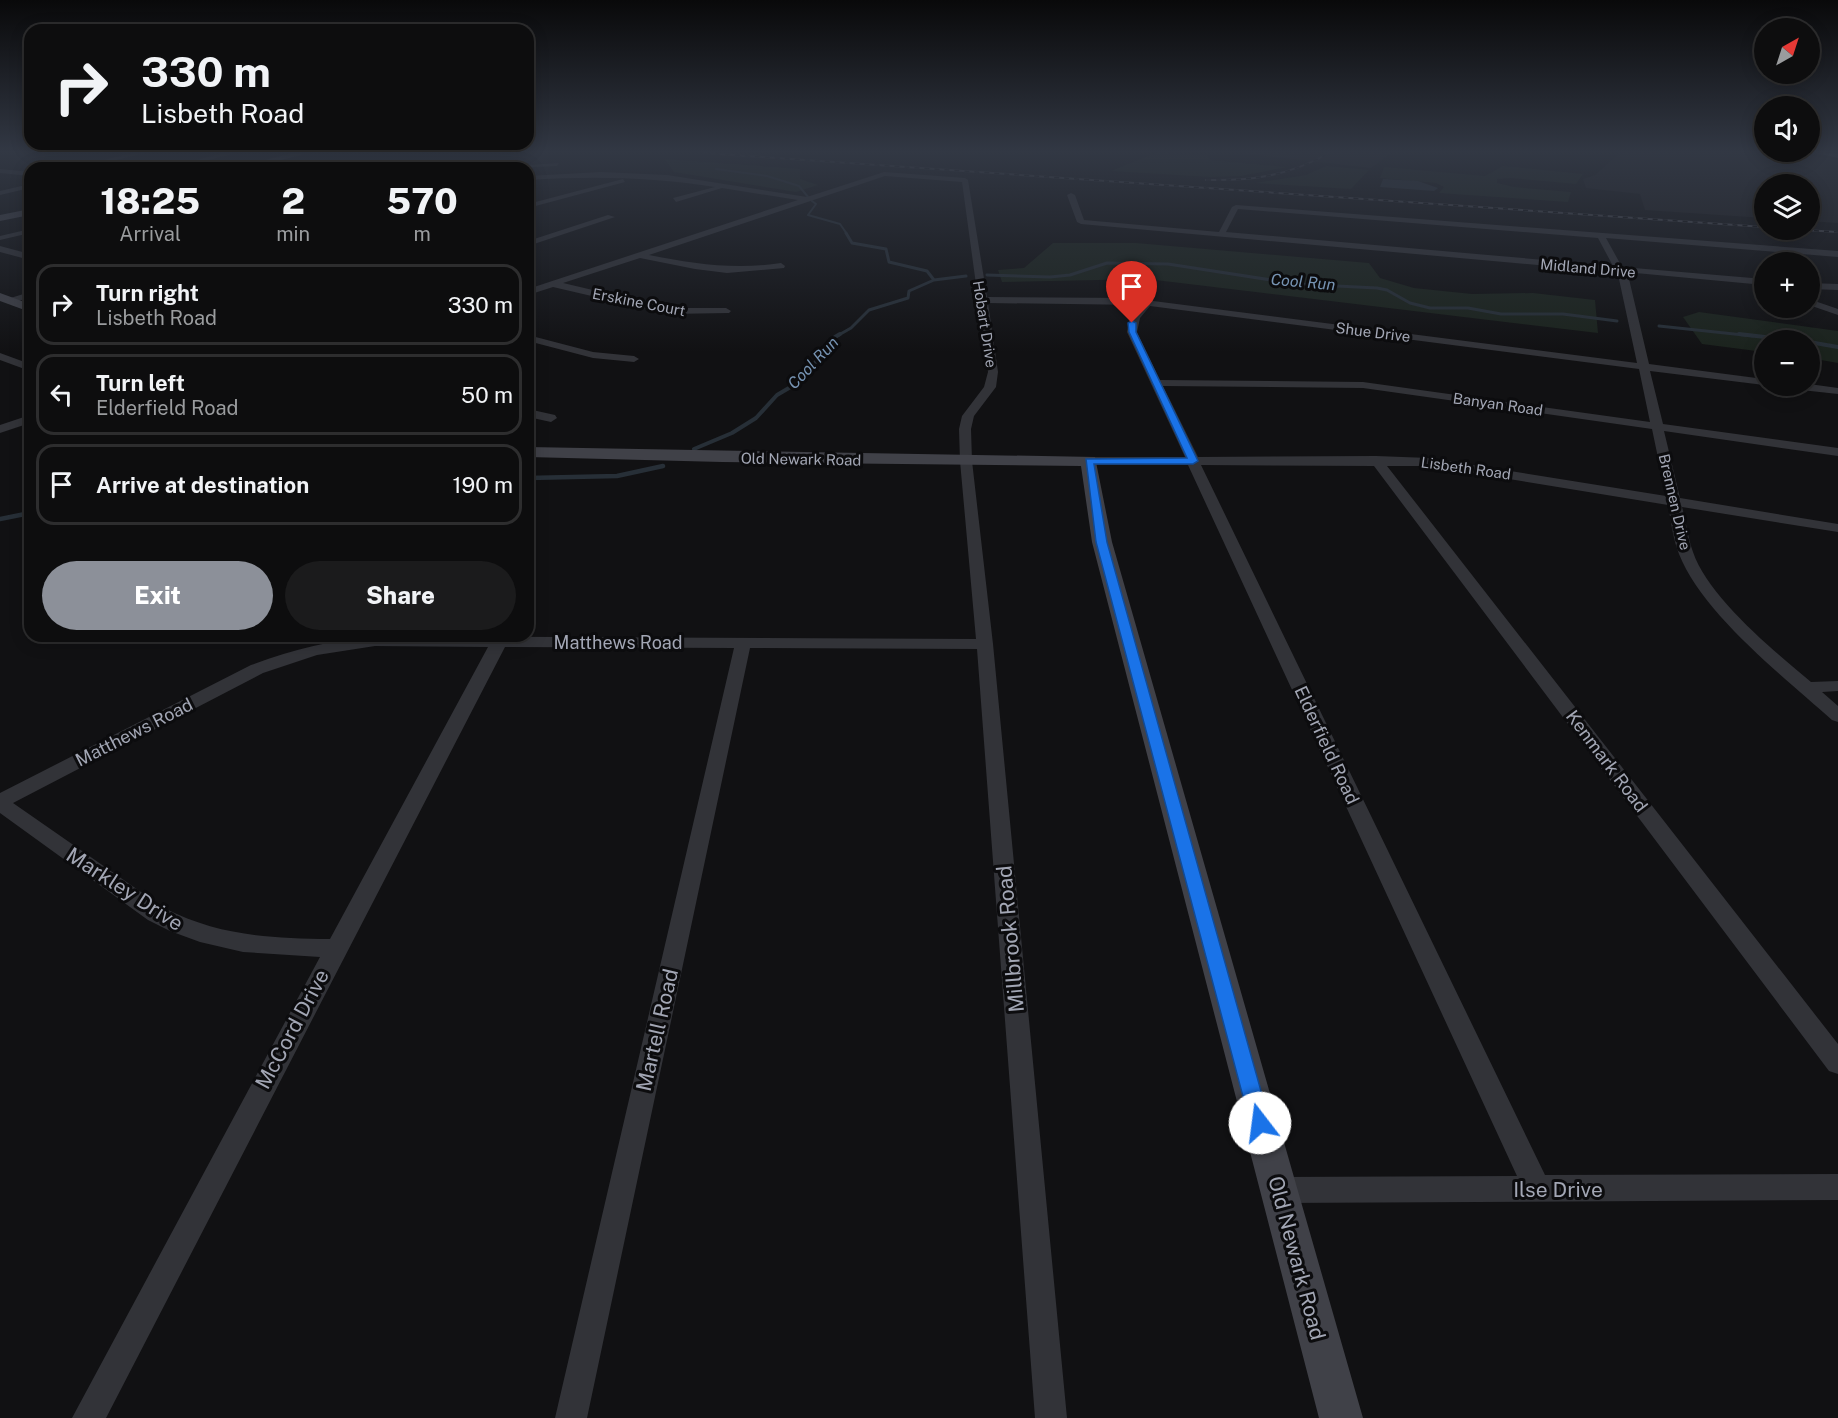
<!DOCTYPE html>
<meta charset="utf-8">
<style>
body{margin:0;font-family:"Public Sans",sans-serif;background:#1b1b1c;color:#f1f3f6;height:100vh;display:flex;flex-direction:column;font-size:22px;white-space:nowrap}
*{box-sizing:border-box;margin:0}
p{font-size:20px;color:#9a9c9e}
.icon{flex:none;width:33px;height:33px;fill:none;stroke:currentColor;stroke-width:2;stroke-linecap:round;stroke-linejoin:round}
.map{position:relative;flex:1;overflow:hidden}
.side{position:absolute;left:24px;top:162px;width:510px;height:480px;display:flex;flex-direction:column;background:#0d0d0e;border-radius:18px;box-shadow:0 3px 15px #0003,0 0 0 2px #2d2d2e}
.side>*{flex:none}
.top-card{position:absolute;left:24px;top:24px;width:510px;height:126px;border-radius:18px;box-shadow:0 3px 15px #0003,0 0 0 2px #2d2d2e;background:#0d0d0e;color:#f1f3f6;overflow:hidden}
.needle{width:39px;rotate:39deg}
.controls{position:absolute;left:1754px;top:18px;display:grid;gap:12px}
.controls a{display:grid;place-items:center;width:66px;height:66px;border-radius:50%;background:#0d0d0e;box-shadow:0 3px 15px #0003,0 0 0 2px #2d2d2e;font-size:30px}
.pin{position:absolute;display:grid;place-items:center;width:51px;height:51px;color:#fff;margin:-62px -26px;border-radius:50% 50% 50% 0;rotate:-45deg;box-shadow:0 0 6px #0007}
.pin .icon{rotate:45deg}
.me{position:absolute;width:66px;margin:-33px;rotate:345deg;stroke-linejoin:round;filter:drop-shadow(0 0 4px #0008)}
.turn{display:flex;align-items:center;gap:21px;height:126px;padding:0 18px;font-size:27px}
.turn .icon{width:78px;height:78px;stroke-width:2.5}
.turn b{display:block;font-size:42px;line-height:51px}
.eta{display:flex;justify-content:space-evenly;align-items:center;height:102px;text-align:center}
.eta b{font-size:36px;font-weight:800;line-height:42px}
.action{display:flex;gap:12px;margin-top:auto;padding:12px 18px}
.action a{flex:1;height:69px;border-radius:36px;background:#8c9099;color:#fff;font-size:24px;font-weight:800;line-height:69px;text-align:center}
.action a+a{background:#1b1b1c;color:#f1f3f6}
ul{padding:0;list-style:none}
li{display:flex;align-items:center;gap:18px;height:81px;margin:0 12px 9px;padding:0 6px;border:3px solid #2d2d2e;border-radius:18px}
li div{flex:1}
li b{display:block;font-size:22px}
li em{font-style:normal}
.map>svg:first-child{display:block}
.built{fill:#1d1d20}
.green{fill:#1b231d}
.water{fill:#272f37}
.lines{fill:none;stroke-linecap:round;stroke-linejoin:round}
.stream-far3{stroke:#272f37;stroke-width:2}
.stream-far2{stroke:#272f37;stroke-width:3}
.stream-far1{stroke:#272f37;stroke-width:4}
.stream{stroke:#272f37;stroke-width:4.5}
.street{fill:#323338;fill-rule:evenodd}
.secondary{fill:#404148;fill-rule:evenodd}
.primary{fill:#4e4f57;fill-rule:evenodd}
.rail-casing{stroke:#47484f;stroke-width:2}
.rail{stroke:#0c0c0e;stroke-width:1.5;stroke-dasharray:5;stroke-linecap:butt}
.route{fill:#1a73e8;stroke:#114b97;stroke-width:1.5}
.labels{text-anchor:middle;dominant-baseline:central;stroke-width:6;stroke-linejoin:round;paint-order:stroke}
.far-street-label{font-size:15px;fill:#a2a6b4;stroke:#0c0c0e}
.far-water-label{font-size:16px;font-style:italic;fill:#7693b2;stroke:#0c0c0e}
.street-label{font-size:18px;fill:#a2a6b4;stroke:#0c0c0e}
.near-street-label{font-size:21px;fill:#a2a6b4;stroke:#0c0c0e}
</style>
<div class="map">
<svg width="1838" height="1418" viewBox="0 0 1838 1418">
<rect width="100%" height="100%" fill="#111113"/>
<!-- built -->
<path class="built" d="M1239 153H1391L1371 168Z
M1620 153H1780L1838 159V223L1809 221V184H1764V218L1645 210 1640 194 1586 188 1583 179 1595 175Z"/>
<!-- green -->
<path class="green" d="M1156 153 1206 154 1210 160 1287 167 1241 176 1210 177 1111 171Z
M665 159 800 169V179L818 185 796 192 674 172Z
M1326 166 1369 170 1351 189 1255 183 1306 175Z
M1503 166 1583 174 1576 184 1511 178 1497 179V183L1514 187 1571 192 1568 202 1439 193 1444 187 1436 183 1380 178 1384 167 1485 176Z
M1053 243H1136L1369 263 1380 278 1414 288 1472 294 1533 293 1595 300 1598 333 1147 279 1002 282 998 270 1024 268Z
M1699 312 1838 331V363L1809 358V340H1764V352L1702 344 1683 317Z"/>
<!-- water -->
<path class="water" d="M1383 179 1418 181 1438 188 1434 191 1380 187Z"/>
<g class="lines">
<!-- stream-far3 -->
<path class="stream-far3" d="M716 169 767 176 799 186 808 197
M812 201 816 204 808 215 840 224 847 234"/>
<!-- stream-far2 -->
<path class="stream-far2" d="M846 233 852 243 886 249 889 262 927 271 934 280
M987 275 1050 277 1070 275 1107 263 1168 264 1297 284 1377 288 1387 290 1410 303 1430 308H1468L1501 314H1563L1617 321
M1659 326 1753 336
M837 336 851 328 869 310 908 298 909 291 934 280 966 276"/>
<!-- stream-far1 -->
<path class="stream-far1" d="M1739 334 1792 340
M1809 342 1838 347
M694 449 732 433 756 418 777 395 794 385 811 368 835 337 840 334"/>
<!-- stream -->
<path class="stream" d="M528 478 617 476 663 466
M0 519 30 513"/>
<!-- street -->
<path class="street" d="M133 153H145L108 162 102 168H96L97 164 104 160Z
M224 153H236L177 168H165Z
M559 163 557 166 511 168 514 166Z
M0 169 30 172V176L0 173Z
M601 172 667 175 807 197 884 172 965 178 968 180 987 297 1130 298 1637 363 1619 279 1616 272 1081 224 1077 222 1067 195 1071 193 1075 195 1084 220 1219 232 1232 207 1236 205 1838 251V257L1606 238 1622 267 1764 279V285L1625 272 1629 279 1649 364 1764 379V385L1650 371 1663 424 1838 448V456L1664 431 1680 498 1838 524V532L1682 507C1686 522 1688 538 1693 552 1708 597 1775 652 1811 682L1838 681V691L1822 692 1838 706V722L1832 720C1785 678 1702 613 1679 554 1673 539 1671 521 1668 505L1429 466H1387L1838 1044V1074L1829 1071 1374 466 1201 465 1545 1175 1838 1174V1200L1278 1203 1268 1199 1264 1190 1268 1181 1278 1177 1517 1176 1188 465H1089L1083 461 1089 457H1185L1127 332 1130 317 1141 305 988 303 998 372 996 387 974 416 971 429 972 461 993 644 1067 1418H1035L977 649 750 648 587 1418H555L734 648 505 647 106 1418H72L320 957 243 952 200 942 170 931 148 920 0 813V793L251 665C291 650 332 640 375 636L976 639 960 461 959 429 962 416 984 387 988 372 962 182 885 176 649 255C694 264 735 270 781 263L785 266 784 268 727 273 695 269 640 258 563 283 669 308H726L731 311 729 313 669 314 553 287 528 295V289L798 200 722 188 676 202 673 198 715 187C651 177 593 176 528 180V176ZM1238 209 1598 238 1613 266 1226 232ZM1150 306 1639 369 1650 422 1363 382 1160 380 1137 332 1140 318ZM1163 386 1363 388 1652 429 1666 496 1429 458 1376 456 1198 457ZM375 646 488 647 330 939C269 938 219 936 164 908L13 803 263 673 317 655Z
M623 179 625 182 528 208V204Z
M30 184V188L0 195V191Z
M608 215 615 217 528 246V241Z
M30 229V233L0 240V236Z
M0 246 30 254V260L0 252Z
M1809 283 1838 284V290L1809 289Z
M30 292V298L9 303 4 300Z
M1809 299 1838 309V315L1809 305Z
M528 335 593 352 634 356 639 359 634 362 593 358 528 341Z
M0 353 30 364V371L0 360Z
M1809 384 1838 388V394L1792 389 1786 386Z
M528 409 555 415 557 418 551 422 528 417Z
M30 415V423L0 433V425Z"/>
<!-- secondary -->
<path class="secondary" d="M293 153H309L249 168H233Z
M30 209V215L0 221V215Z
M0 293 30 304V312L0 301Z
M528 447 1095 457 1112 542 1363 1418H1319L1092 542 1081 466 722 462 528 457Z"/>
<!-- primary -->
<path class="primary" d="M1817 153H1838V158Z"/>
<!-- rail casing -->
<g class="rail-casing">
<path id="rail" d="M705 153 1764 227
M1206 180C1251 181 1289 176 1329 153
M1804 230 1838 232"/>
</g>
<!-- rail -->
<use href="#rail" class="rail"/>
</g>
<!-- sky -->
<linearGradient id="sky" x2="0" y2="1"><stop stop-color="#09090a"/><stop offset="0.43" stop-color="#323844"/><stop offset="1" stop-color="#323844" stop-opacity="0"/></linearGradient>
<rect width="1838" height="352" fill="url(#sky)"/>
<!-- route -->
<path class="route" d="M1132 321 1136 323V332L1198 461 1193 464H1094L1107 542 1270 1123 1267 1130 1260 1132 1253 1130 1250 1123 1096 542 1086 459 1187 458 1129 332 1128 323Z"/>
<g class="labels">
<!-- far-street labels -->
<g class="far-street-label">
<text transform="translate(1588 268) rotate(5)">Midland Drive</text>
<text transform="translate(639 302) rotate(11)">Erskine Court</text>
<text transform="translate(985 324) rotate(81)">Hobart Drive</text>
<text transform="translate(1373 332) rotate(7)">Shue Drive</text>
<text transform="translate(1498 404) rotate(8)">Banyan Road</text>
<text transform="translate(801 459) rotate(1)">Old Newark Road</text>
<text transform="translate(1466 468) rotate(8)">Lisbeth Road</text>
<text transform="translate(1675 502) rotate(77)">Brennen Drive</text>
</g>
<!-- far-water labels -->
<g class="far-water-label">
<text transform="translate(1303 282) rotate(5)">Cool Run</text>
<text transform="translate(813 363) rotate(-46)">Cool Run</text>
</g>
<!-- street labels -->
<g class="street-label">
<text x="618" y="642">Matthews Road</text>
<text transform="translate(134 732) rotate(-27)">Matthews Road</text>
<text transform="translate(1327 745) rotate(65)">Elderfield Road</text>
<text transform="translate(1607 761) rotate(53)">Kenmark Road</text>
</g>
<!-- near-street labels -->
<g class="near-street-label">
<text transform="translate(125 889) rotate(33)">Markley Drive</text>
<text transform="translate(1010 939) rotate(-95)">Millbrook Road</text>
<text transform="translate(292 1029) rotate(-62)">McCord Drive</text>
<text transform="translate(657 1030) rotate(-77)">Martell Road</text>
<text x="1558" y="1189">Ilse Drive</text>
<text transform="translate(1297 1258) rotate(75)">Old Newark Road</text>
</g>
</g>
</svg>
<div class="controls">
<a><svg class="needle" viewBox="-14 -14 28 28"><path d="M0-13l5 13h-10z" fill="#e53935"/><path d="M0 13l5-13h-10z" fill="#9a9c9e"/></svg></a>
<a><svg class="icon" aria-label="sound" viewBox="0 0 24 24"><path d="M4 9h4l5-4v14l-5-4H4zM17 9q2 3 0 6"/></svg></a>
<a><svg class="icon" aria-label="layers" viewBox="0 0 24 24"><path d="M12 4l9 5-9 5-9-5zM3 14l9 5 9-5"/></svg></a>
<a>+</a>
<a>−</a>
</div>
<div class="pin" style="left:1132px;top:323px;background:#d93025"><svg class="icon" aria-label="arrive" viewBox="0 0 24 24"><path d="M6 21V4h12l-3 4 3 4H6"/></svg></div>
<svg class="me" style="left:1260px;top:1123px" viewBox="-20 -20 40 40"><circle r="19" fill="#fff"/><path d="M0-13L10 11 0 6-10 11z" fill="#1a73e8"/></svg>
<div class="top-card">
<div class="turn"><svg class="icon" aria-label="right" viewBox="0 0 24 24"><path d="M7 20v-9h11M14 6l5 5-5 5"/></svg><div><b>330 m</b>Lisbeth Road</div></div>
</div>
<section class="side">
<div class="eta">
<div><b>18:25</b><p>Arrival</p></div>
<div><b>2</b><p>min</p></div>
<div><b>570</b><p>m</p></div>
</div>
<ul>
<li><svg class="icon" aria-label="right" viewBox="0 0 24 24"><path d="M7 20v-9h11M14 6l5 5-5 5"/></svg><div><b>Turn right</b><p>Lisbeth Road</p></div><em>330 m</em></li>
<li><svg class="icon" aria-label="left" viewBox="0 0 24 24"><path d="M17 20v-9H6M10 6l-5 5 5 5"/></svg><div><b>Turn left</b><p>Elderfield Road</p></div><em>50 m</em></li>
<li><svg class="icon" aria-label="arrive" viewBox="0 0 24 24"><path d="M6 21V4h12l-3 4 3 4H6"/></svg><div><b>Arrive at destination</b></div><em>190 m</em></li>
</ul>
<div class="action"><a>Exit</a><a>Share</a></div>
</section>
</div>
